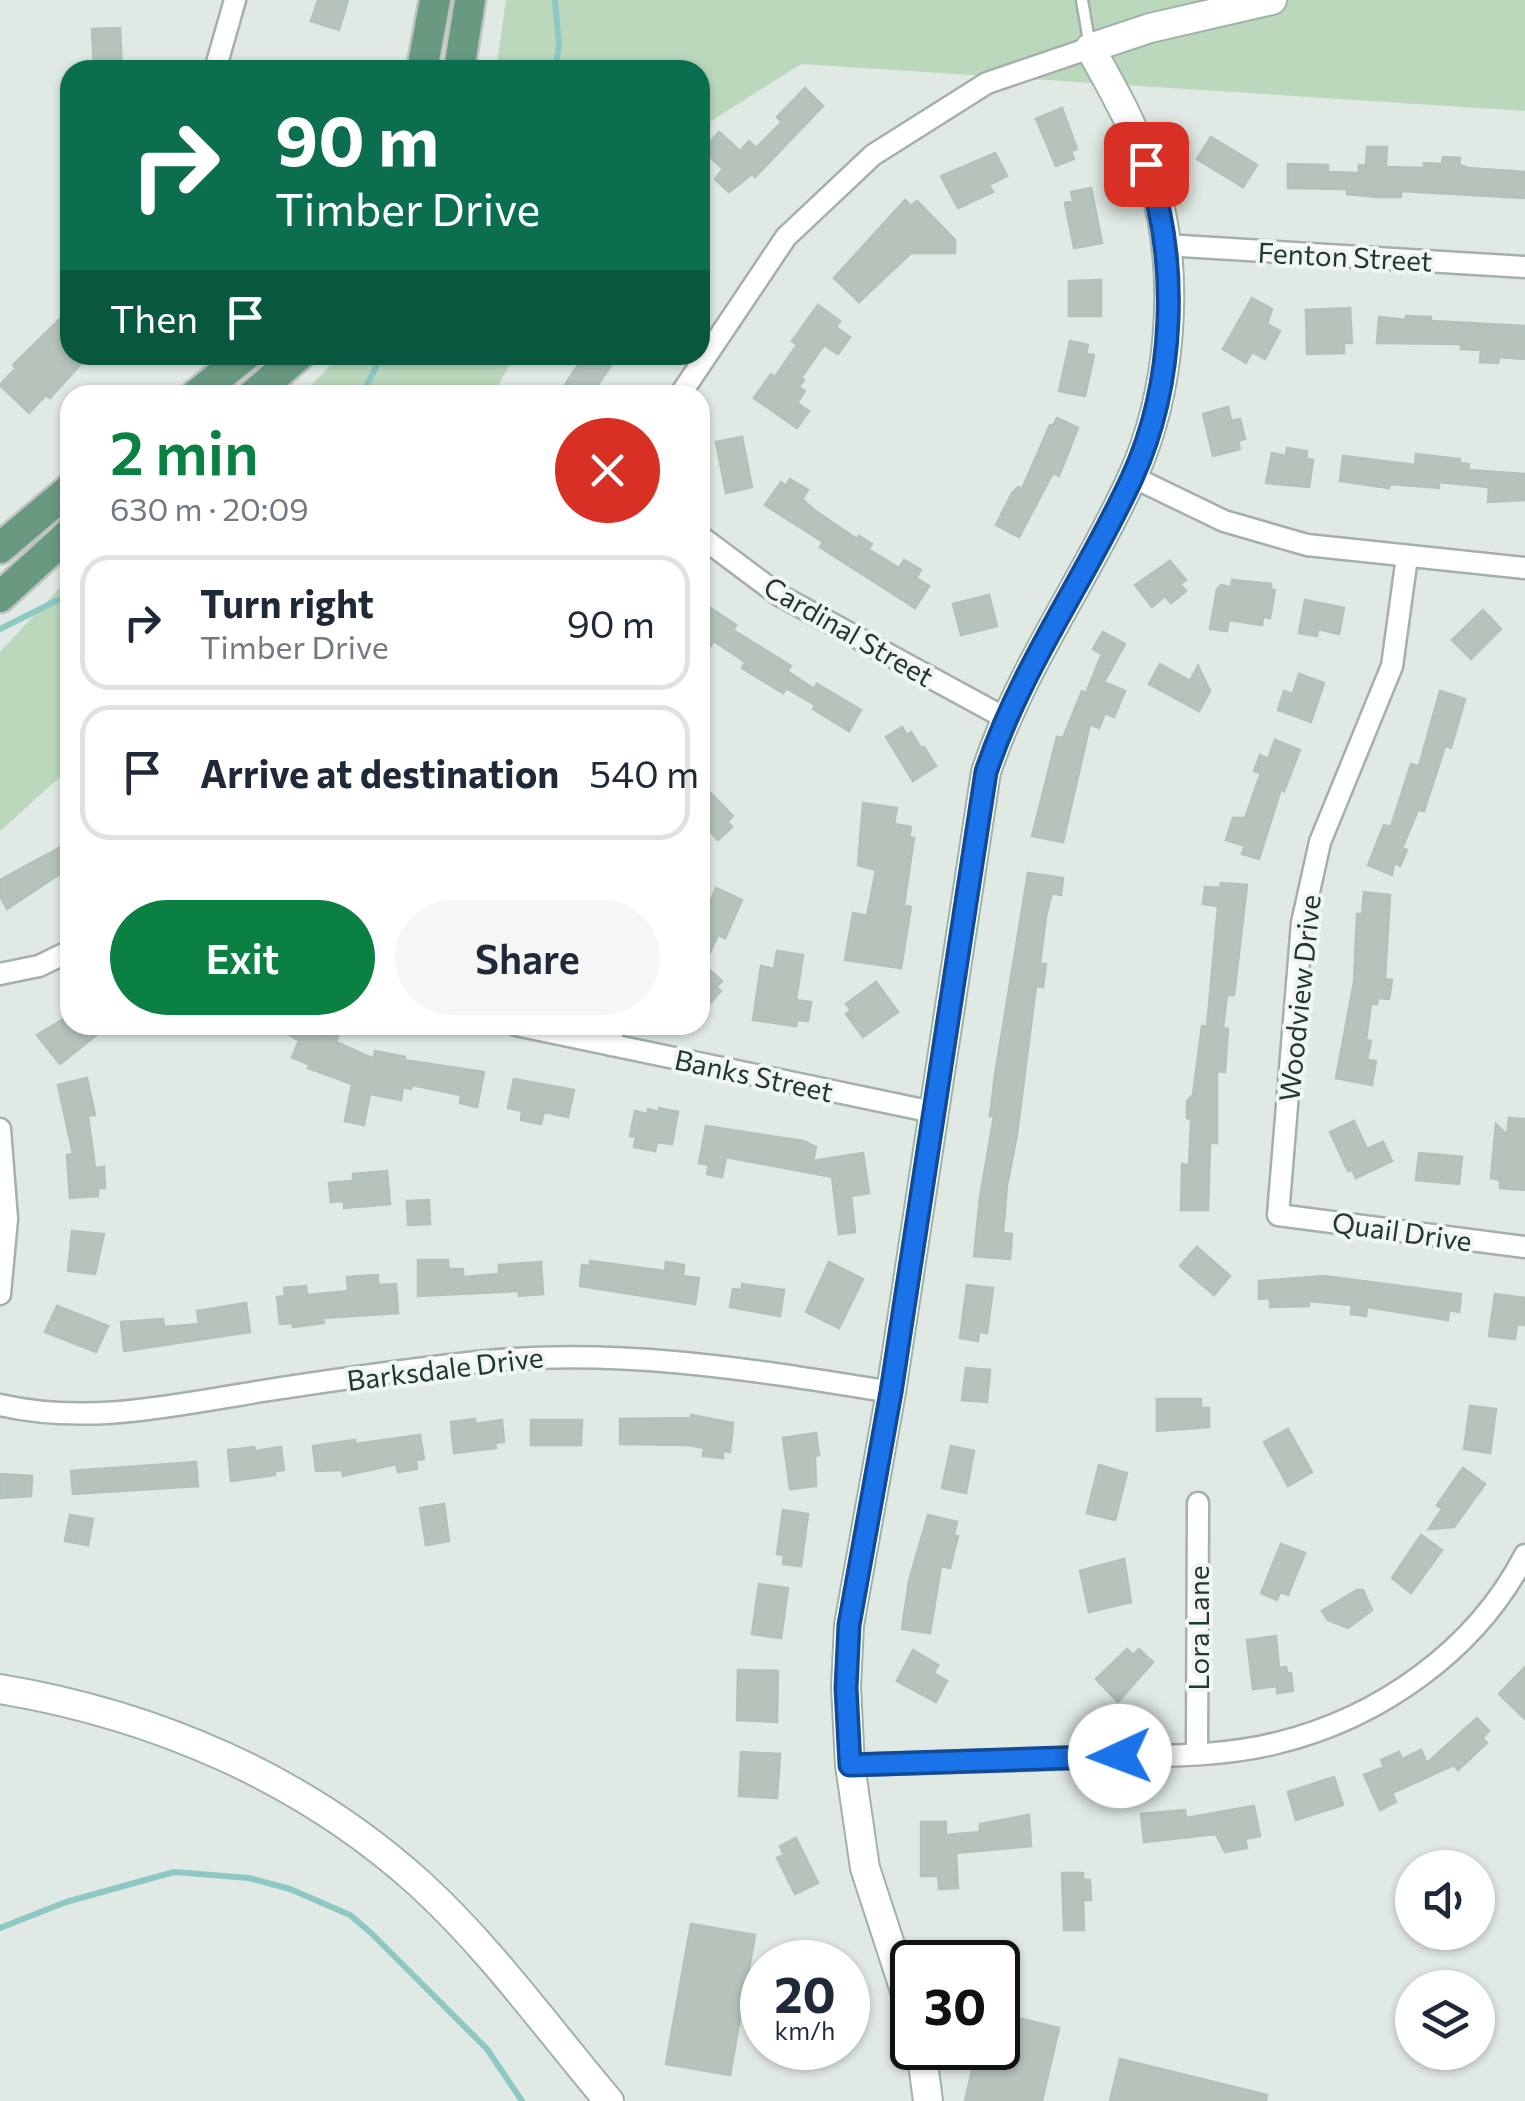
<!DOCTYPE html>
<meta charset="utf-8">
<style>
body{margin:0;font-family:Commissioner,sans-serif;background:#f6f6f7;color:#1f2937;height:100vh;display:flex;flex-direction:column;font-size:38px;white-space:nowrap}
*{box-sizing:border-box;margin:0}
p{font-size:32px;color:#747a83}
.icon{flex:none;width:55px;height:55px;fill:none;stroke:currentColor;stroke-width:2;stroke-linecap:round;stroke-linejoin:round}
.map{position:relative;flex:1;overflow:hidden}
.drawer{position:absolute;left:60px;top:385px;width:650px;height:650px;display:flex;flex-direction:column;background:#fff;border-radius:30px;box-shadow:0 2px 8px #0004}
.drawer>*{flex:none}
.banner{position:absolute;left:60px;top:60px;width:650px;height:305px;border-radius:30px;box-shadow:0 2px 8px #0004;background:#0b6e4f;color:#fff;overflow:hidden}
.tools{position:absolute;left:1395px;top:1850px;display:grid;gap:20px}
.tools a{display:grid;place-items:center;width:100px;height:100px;border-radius:50%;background:#fff;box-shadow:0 2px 8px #0004;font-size:50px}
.speed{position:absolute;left:740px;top:1940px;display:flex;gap:20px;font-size:50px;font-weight:700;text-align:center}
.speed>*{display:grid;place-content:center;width:130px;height:130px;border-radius:50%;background:#fff;box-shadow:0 2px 8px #0004;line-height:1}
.speed small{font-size:25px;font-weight:400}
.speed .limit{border:5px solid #111;border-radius:15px;background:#fff;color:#111}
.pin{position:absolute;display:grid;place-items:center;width:85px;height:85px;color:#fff;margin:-42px;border-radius:20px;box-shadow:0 5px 15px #0006}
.me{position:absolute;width:110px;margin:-55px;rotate:268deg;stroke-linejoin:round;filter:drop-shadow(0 0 8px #0008)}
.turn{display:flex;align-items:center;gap:35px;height:210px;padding:0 50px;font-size:45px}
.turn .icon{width:130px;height:130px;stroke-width:2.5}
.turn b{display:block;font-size:70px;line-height:85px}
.then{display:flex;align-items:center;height:95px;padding:0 50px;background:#0003;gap:20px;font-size:38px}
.round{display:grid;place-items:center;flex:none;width:105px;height:105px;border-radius:52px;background:#f6f6f7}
.overview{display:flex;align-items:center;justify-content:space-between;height:170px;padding:0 50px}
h1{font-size:60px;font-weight:600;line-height:75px;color:#0b8043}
.primary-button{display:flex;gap:20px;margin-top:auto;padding:20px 50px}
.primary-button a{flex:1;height:115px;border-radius:60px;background:#0b8043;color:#fff;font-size:40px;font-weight:600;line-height:115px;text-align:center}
.primary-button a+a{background:#f6f6f7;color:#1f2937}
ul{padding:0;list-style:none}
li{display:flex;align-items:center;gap:30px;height:135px;margin:0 20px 15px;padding:0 30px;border:5px solid #e0e1e3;border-radius:30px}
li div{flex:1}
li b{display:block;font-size:38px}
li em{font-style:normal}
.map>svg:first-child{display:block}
.green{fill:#bbd8bc}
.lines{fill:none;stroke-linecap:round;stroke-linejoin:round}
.stream{stroke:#8dc8c3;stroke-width:6}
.building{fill:#b5c3bb;stroke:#b3c2b8;stroke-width:2.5}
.lane-casing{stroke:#a4b0a9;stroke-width:15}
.street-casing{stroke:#a4b0a9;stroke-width:25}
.secondary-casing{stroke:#a0b3a8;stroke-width:32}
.primary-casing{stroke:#bdc3c0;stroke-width:35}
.lane{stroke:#fff;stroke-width:10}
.street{stroke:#fff;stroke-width:20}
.secondary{stroke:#fff;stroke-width:28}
.primary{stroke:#699981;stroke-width:30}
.route-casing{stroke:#114b97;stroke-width:25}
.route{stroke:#1a73e8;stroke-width:18}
.labels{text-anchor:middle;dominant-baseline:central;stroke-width:8;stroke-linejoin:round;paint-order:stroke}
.street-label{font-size:28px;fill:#23372d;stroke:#f0f6f1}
</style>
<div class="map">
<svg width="1525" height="2101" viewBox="0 0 1525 2101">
<rect width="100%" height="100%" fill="#e0e9e3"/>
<!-- green -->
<path class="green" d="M506 0H1525V111L801 64 700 128V70H496Z
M340 355H515L493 395H302Z
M70 577V768L0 831V652Z"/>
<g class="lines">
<!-- stream -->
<path class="stream" d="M555 70 559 45 555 0
M362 395 382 355
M0 629 70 594
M0 1928 66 1902 174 1872 249 1878 290 1889 350 1915 371 1933 487 2049 522 2101"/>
</g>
<!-- building -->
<path class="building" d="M318 0H348L339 30 311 21Z
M120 28 122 70H94L92 29Z
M805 88 823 106 755 177 752 174 729 192 715 179 723 169 703 150 719 132 740 151 749 141 756 148 782 122 777 117Z
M1062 108 1077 149 1071 151 1074 159 1056 166 1036 119Z
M1211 137 1257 165 1243 187 1197 159Z
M1367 147H1387L1386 167 1424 168V163L1442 164 1443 157 1460 158 1459 165 1468 168 1525 172V198L1401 191V197H1377L1347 194V189L1288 188V164L1328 165V172L1359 173V165L1366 166Z
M995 153 1007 176 989 185 993 192 958 208 941 176Z
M1091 188 1102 243 1074 248 1065 203 1073 201 1071 192Z
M905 200 911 206 917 201 955 240V253H911L859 302 834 278Z
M1101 280V316H1069V281Z
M1252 298 1272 309 1267 324 1280 331 1265 359 1252 352 1246 363 1223 349Z
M818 305 840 321 836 327 850 337 838 354 824 345 801 378 804 380 799 387 805 391 797 403 809 411 797 428 754 398 771 374 775 377 797 345 792 341Z
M1350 308 1352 343H1344V353L1307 354 1306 310Z
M70 309V355L81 364 50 398 46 395 29 413 0 385 16 368 13 365Z
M1406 316 1431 317V321L1525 326V359L1499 357 1498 363 1480 362 1481 350 1461 349V344L1377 343 1379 317 1406 320Z
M1070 341 1088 345 1086 354 1094 355 1085 396 1059 391Z
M585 355H618L591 395H558Z
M1228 407 1231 421 1240 419 1245 439 1238 441 1240 449 1213 456 1203 414Z
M1057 418 1078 428 1059 476 1053 473 1019 537 996 525 1012 493 1018 487 1022 489 1050 425 1053 426Z
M742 437 752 487 726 493 716 442Z
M1287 448 1307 451 1306 459 1313 460 1309 487 1266 483 1272 453 1286 456Z
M1416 454 1460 459V463L1469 464 1468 470 1525 474V500L1488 502 1489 487 1439 482V488L1390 484 1389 488 1340 481 1343 456 1415 465Z
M790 479 808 490 802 499 814 510 857 539 859 536 872 544 868 549 899 568 904 560 921 570 916 578 929 586 915 608 820 547 823 542 765 505 781 482 786 486Z
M1170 561 1186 580 1180 584 1186 591 1171 603 1165 596 1152 607 1135 585Z
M1232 580 1271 584V590H1275L1270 618 1263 617 1262 625 1229 620 1227 631 1210 629 1217 589 1221 585 1231 587Z
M989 595 997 626 961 635 953 604Z
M1305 600 1344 608 1339 634 1318 629 1317 636 1299 633Z
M700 601 736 625 733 630 791 666 787 671 814 689 817 684 861 710 849 731 813 709 815 705 786 688 783 693 742 668 745 662 714 641 700 661Z
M1483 610 1501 629 1471 659 1452 640Z
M1103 632 1125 644 1104 682 1125 691 1114 717 1105 713 1099 728 1090 724 1063 842 1032 836 1057 737 1063 738 1082 691 1086 693 1102 654 1093 649Z
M1160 664 1190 681 1198 666 1210 691 1199 711 1149 684Z
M1299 674 1324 683 1311 722 1278 710 1284 691 1293 694Z
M1440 691 1465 699 1451 748 1445 746 1424 811 1418 810 1402 848 1407 850 1400 866 1394 863 1392 875 1368 865 1384 825 1391 827 1411 764 1419 766Z
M902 727 907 735 911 732 921 748 924 747 936 766 913 781 886 737Z
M1275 740 1300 750 1284 791 1281 789 1259 859 1242 854 1245 846 1226 840 1233 818H1245L1261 773 1254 771 1260 755 1268 759Z
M700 782 733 816 727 822 732 827 718 840 700 821Z
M863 803 897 808 894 824 911 827 909 838H914L904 905 911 907 901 968 845 960 853 913 867 916 876 870 858 865Z
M70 842V867L7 909 0 896V880Z
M1028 873 1063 878 1061 895 1052 893 1046 916 1040 964H1046L1043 987 1036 986 1017 1134 1007 1186 1003 1233 1012 1234 1010 1259 974 1256 980 1198 994 1116H990L995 1075Z
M1221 883 1247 885 1234 995H1227L1223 1028 1228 1029 1225 1072 1217 1071V1143H1210L1208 1210H1181L1182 1164 1189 1165 1191 1119 1187 1118V1101L1193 1095 1202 1026 1207 1027 1218 906 1203 904 1205 887 1221 888Z
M716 888 742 900 725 938 718 935 704 965 722 981 716 987 721 991 700 1014V926Z
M1364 892 1390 895 1385 979 1392 980 1389 999 1378 998 1377 1004H1371L1366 1040 1371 1041 1367 1060 1376 1061 1372 1085 1336 1078 1354 982 1357 914H1362Z
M777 951 803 955 796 1000 811 1002 808 1021 797 1020 796 1026 753 1020 761 966 774 969Z
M876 982 898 1012 863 1037 846 1014 851 1010 846 1004Z
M70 1015V1025H109L60 1064 37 1035Z
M274 1025H299L323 1036 328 1025 340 1030 336 1042 374 1059 375 1051 405 1057 404 1060 484 1072 477 1107 460 1103 461 1095 412 1085 411 1089 403 1087 401 1100 370 1094 364 1125 345 1121 352 1084 308 1068 310 1065 292 1057 299 1041Z
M87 1078 95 1115 88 1116 95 1168 104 1167 105 1188H98V1196L70 1198 67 1155 73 1154 58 1085Z
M514 1079 574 1090 568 1117 544 1112 541 1124 521 1120 522 1111 508 1108Z
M659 1108 678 1112 672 1144 657 1142 655 1151 634 1147 636 1137 630 1136 635 1111 647 1114 648 1109 659 1112Z
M1509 1118 1525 1119V1190L1500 1188V1180L1491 1178 1496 1124 1507 1135Z
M1354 1121 1367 1149 1383 1142 1392 1161 1356 1178 1352 1170 1348 1171 1330 1132Z
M706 1126 803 1141 816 1147 813 1161 863 1153 869 1193 851 1196 855 1232 839 1234 832 1177 726 1157 722 1177 707 1174 709 1165 699 1163Z
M1419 1153 1462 1157 1459 1184 1416 1180Z
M387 1171 390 1204 344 1208V1201L331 1202 329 1183 353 1181V1174Z
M429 1200 430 1224 408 1225 407 1201Z
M72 1231 104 1234 95 1274 68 1271Z
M1197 1247 1230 1276 1214 1295 1180 1266Z
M418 1260H448V1269H463V1277L499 1274V1265L541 1262 543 1294 519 1296V1291L418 1296Z
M590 1261 665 1271 666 1262 684 1265 683 1276 699 1278 695 1304 580 1286 582 1265 590 1266Z
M829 1262 863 1279 839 1328 806 1312Z
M378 1275V1285L396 1284 398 1313 323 1318 324 1323 293 1327V1323L280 1324 277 1297 285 1296 284 1288 306 1286 307 1295 348 1291 347 1277Z
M1324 1276 1461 1294 1459 1312 1449 1310 1448 1320 1367 1307 1366 1316 1351 1314 1352 1305 1309 1301V1306L1270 1307V1298L1259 1299V1281Z
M742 1284 784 1290 780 1316 730 1307 733 1289 742 1290Z
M967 1285 993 1288 987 1333 979 1332 978 1341 960 1338Z
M1495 1294 1525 1298V1325L1517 1324 1515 1339 1489 1336Z
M246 1303 250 1332 124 1351 121 1322 163 1319 164 1327 199 1324 197 1311Z
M57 1306 108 1326 96 1352 45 1332Z
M966 1368 990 1370 987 1402 962 1400Z
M1157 1399H1201V1408H1209V1427L1157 1431Z
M1470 1406 1496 1409 1490 1453 1464 1449Z
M691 1415 733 1423 730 1452 723 1451V1458L703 1456 704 1448 688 1445 620 1444V1419L691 1418Z
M475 1419V1424L502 1420 504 1442 495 1443 496 1448 454 1453 451 1422Z
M531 1420H582L581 1445H531Z
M1288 1429 1312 1472 1288 1486 1264 1442Z
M816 1433 819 1455 815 1456 816 1486 790 1489 783 1438Z
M420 1435 424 1459 416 1460 417 1469 398 1472 396 1464 343 1476 342 1470 316 1471 313 1446 355 1440V1444Z
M951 1446 974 1451 966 1493 942 1488Z
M254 1447 255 1451 281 1447 284 1470 275 1471V1475L231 1481 228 1450Z
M196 1462 198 1486 73 1494 71 1471Z
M1099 1465 1127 1473 1115 1520 1087 1513Z
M1463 1468 1485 1484 1454 1527 1429 1529 1442 1509 1437 1505Z
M0 1474 32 1476 31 1496 0 1498Z
M444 1504 449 1541 426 1545 420 1508Z
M783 1510 808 1514 801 1566 783 1564 784 1555 777 1554Z
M70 1515 93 1519 88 1545 65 1541Z
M928 1515 957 1522 954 1535 958 1536 950 1568 941 1566 930 1633 902 1629 909 1581Z
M1421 1535 1442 1550 1411 1593 1392 1578Z
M1281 1544 1305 1553 1288 1595 1280 1592 1277 1600 1261 1593Z
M1124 1559 1131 1602 1089 1612 1080 1571Z
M759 1584 788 1588 781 1638 752 1634Z
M1357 1590H1363L1372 1610 1348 1628 1328 1620 1322 1611Z
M1276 1636 1279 1668 1286 1667 1287 1673H1291L1293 1691 1277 1693V1686L1253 1689 1247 1640Z
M1127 1649 1133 1655 1139 1649 1153 1662 1118 1702 1096 1679Z
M913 1650 938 1665 934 1673 947 1681 936 1702 897 1681Z
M1525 1667V1719L1499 1694Z
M738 1670 778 1671 777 1722 737 1720Z
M1477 1718 1489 1731 1482 1738 1487 1743 1458 1770 1454 1765 1392 1793 1396 1802 1380 1810 1364 1775 1384 1767 1381 1760 1399 1752 1402 1759 1421 1750 1427 1763Z
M741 1752 780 1754 777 1798 739 1796Z
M1334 1777 1343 1805 1296 1820 1288 1792Z
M1254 1806 1260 1836 1245 1839 1247 1848 1225 1852 1216 1834 1144 1842 1141 1814 1185 1810 1186 1818Z
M1029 1815 1031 1846 956 1853 958 1888 939 1889 938 1876H921V1822H946V1835L980 1832V1824Z
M796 1838 818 1883 795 1894 777 1858 784 1855 780 1846Z
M1062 1873H1083V1880H1090L1091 1900H1083L1084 1930H1064Z
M691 1924 755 1935 730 2075 666 2064Z
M998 2013 1059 2028 1042 2101H965L977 2048H998Z
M1120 2059 1267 2095 1266 2101H1110Z"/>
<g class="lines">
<!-- lane casing -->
<g class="lane-casing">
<path id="lane" d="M1082 0 1090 47"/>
</g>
<!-- street casing -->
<g class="street-casing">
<path id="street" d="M215 70 235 0
M1165 245 1525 267
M680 395 786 237 873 155 987 83 1090 48
M1133 477 1224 521 1307 545 1525 568
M700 536 779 595 1005 718
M1407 557 1392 666 1320 842 1302 923 1278 1215 1525 1247
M0 974 39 966 70 951
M516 1025 933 1112
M610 1045 614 1025
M0 1129 7 1219 0 1294
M0 1405C86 1425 171 1406 256 1392 326 1381 397 1371 468 1363 611 1346 749 1369 891 1392
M1197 1754 1198 1503
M850 1765C927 1763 1003 1760 1080 1758 1144 1755 1214 1759 1277 1743 1380 1718 1476 1650 1525 1555"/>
</g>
<!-- secondary casing -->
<g class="secondary-casing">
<path id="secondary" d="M0 1689C155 1715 303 1778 420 1884 491 1949 547 2028 609 2101
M912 2012 865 1868 850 1765 846 1687 849 1625 891 1392 986 772C1021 667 1086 579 1132 478 1171 393 1181 276 1154 186 1140 137 1115 92 1090 48L1150 28 1272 0
M921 2048 928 2101"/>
</g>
<!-- primary casing -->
<g class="primary-casing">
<path id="primary" d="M422 70 435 0
M459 70 470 0
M196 395 246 355
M253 395 299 355
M0 548 70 489
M0 597 70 533"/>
</g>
<!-- lane -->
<use href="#lane" class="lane"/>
<!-- street -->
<use href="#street" class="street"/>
<!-- secondary -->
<use href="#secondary" class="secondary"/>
<!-- primary -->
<use href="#primary" class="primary"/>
</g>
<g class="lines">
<!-- route casing -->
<g class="route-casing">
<path id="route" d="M1120 1756 850 1765 846 1688 849 1625 891 1392 986 772C1021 667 1086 578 1132 478 1175 384 1180 260 1146 164"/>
</g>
<!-- route -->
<use href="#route" class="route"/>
</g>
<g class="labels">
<!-- street labels -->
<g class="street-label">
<text transform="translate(1345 256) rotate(3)">Fenton Street</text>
<text transform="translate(849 631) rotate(30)">Cardinal Street</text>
<text transform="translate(1299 998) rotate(-84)">Woodview Drive</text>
<text transform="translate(754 1075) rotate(12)">Banks Street</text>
<text transform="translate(1402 1231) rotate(8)">Quail Drive</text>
<text transform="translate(445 1368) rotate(-7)">Barksdale Drive</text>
<text transform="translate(1198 1628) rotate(-90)">Lora Lane</text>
</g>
</g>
</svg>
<div class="tools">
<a><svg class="icon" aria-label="sound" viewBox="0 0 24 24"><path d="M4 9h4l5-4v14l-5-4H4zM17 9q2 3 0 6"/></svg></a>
<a><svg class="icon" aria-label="layers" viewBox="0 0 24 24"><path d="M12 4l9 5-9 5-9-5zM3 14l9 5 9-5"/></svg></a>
</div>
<div class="speed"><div>20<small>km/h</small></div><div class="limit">30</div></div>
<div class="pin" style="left:1146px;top:164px;background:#d93025"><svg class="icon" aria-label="arrive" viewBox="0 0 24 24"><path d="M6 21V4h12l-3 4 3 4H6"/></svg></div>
<svg class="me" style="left:1120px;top:1756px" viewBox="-20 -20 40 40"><circle r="19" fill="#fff"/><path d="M0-13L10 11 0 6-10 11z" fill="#1a73e8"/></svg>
<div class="banner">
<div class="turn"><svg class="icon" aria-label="right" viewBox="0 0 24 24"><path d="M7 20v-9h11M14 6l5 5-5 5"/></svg><div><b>90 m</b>Timber Drive</div></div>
<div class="then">Then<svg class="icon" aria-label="arrive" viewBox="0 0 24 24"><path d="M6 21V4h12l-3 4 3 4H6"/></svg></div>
</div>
<section class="drawer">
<div class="overview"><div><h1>2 min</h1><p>630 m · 20:09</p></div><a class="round" style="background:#d93025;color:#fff"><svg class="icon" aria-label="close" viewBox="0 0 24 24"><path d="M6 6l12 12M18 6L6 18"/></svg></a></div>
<ul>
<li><svg class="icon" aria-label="right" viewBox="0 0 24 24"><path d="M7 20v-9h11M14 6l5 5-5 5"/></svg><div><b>Turn right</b><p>Timber Drive</p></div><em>90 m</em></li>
<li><svg class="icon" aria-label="arrive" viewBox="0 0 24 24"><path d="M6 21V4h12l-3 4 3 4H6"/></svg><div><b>Arrive at destination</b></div><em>540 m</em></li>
</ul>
<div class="primary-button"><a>Exit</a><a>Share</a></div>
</section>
</div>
